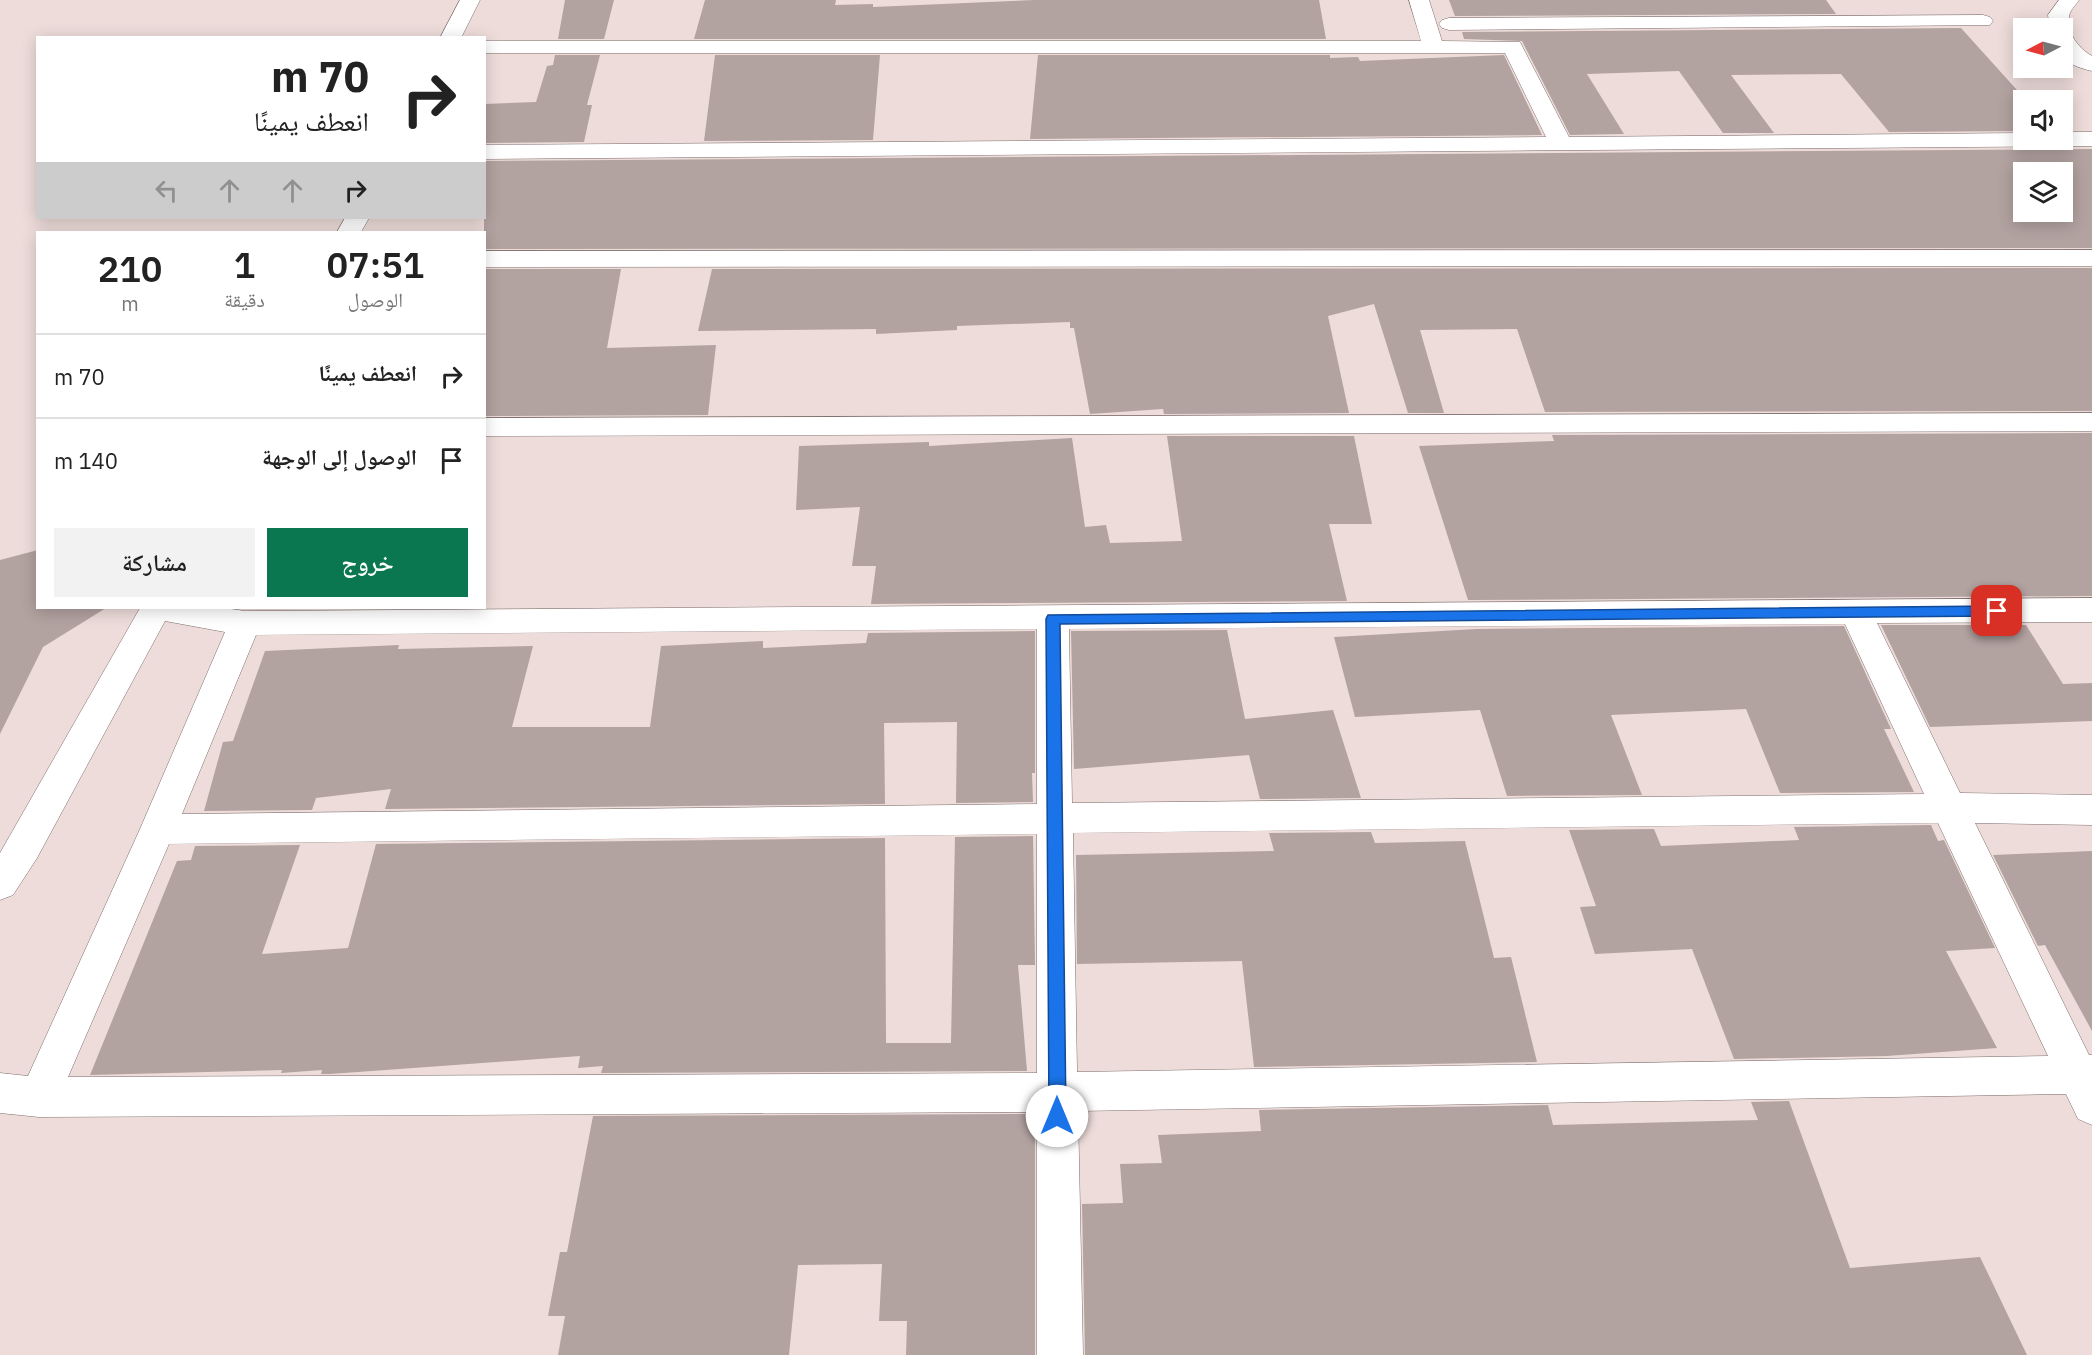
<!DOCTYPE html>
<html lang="ar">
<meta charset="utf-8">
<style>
body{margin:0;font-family:"IBM Plex Sans","Noto Naskh Arabic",sans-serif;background:#f2f2f2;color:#222;direction:rtl;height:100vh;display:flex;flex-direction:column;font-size:22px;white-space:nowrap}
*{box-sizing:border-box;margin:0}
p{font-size:20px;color:#767676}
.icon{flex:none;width:33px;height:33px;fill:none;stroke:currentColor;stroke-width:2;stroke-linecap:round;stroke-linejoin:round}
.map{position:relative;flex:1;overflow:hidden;direction:ltr}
.details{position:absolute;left:36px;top:231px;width:450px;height:378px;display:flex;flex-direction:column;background:#fff;border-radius:0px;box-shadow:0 3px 15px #0003;direction:rtl}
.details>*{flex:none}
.hud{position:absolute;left:36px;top:36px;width:450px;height:183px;border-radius:0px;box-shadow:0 3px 15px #0003;direction:rtl;background:#fff;color:#222;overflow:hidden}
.needle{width:39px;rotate:264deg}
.fabs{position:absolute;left:2013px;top:18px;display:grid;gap:12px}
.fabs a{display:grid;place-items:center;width:60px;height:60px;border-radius:0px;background:#fff;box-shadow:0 3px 15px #0003;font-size:30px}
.pin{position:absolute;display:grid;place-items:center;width:51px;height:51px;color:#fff;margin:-26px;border-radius:12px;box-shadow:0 3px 9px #0006}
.me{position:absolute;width:66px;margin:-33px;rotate:0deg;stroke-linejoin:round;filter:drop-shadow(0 0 4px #0008)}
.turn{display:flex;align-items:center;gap:21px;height:126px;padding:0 18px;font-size:27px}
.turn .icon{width:78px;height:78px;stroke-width:2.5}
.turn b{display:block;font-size:42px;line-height:51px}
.lanes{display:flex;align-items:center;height:57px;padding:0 18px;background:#0003;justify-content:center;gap:30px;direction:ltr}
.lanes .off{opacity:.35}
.eta{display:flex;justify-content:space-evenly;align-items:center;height:102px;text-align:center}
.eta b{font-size:36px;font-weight:600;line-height:42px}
.button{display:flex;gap:12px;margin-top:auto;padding:12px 18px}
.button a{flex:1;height:69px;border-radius:0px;background:#0b7750;color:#fff;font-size:24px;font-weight:600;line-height:69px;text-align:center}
.button a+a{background:#f2f2f2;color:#222}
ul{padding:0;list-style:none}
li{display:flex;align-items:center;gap:18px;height:84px;padding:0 18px;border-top:2px solid #e0e0e0}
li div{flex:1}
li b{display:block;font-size:22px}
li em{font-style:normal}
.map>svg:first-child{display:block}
.building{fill:#b2a2a0;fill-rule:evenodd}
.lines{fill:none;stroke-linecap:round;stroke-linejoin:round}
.minor-casing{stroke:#7d6e6c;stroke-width:1}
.minor{fill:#fff;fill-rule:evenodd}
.route{fill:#1a73e8;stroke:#114b97;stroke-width:1.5}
</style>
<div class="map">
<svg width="2092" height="1355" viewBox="0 0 2092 1355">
<rect width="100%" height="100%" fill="#eddcda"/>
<!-- building -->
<path class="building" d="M565 0H614L604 39H558Z
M705 0H836L835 5 873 4V7L1035 0H1319L1326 39H694Z
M1449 0H1826L1836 14 1455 16Z
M1961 28 2026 100H2024V131L1889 132 1841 74 1731 75 1774 133H1723L1679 71 1587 74 1624 134 1570 135 1522 41 1464 39 1462 32Z
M555 55H600L587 105H592L584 142 484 143V104L536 102 547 66 553 65Z
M715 55H880L873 140 704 141Z
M1038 55H1330V58L1358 57 1360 61 1504 55 1542 135 1030 139Z
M2092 149V248L484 249V161ZM2024 172H2062V212H2024Z
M2092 268V411L1545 412 1517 329 1420 330 1444 413H1408L1374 304 1328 316 1349 413 1164 414 1163 409 1090 414 1074 328H1070V322L957 326V330L876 334V329L698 331 712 269Z
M484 269H621L607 348 716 345 708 415 484 416Z
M2092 433V596L1468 600 1419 446 1554 441 1552 435Z
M1167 436H1354L1372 524H1329L1347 601 871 604 876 566H852L860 507 796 510 799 446 929 442V446L1072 438 1085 527 1106 525 1110 543 1182 541Z
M38 550V608H106L43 647 0 734V560Z
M1881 625H2026L2063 684 2092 683V721L1930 727Z
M1844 626 1891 729H1884L1914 792 1780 793 1746 709 1611 715 1642 795 1507 796 1480 710 1355 717 1334 637 1477 629Z
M1227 630 1245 719 1333 710 1361 798 1260 799 1249 755 1074 769 1071 631Z
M1035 631V773H1032L1033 802 956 803 957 722 884 723 885 804 385 809 391 789 316 798 312 810 204 811 223 742 233 741 265 651 399 645 398 649 533 646 512 727H650L661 646 763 641V648L866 643 868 633Z
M1931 825 1938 841 1944 840 1995 948 1946 951 1997 1048 1887 1056 1734 1059 1692 949 1595 954 1580 907 1596 906 1569 830 1654 829 1661 846 1799 840 1794 827Z
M1371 832 1375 843 1465 841 1494 958 1511 957 1537 1062 1254 1067 1242 961 1077 964 1076 855 1274 851 1269 833Z
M1033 836 1035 965H1018L1027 1071 601 1073 603 1066 578 1068 580 1056 330 1074H321L322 1070 281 1073 282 1070 90 1075 177 861 191 860 195 846 300 845 262 954 348 948 376 844 885 838 886 1043H951L955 837Z
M2092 851V1031L2045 945 2038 946 1993 855Z
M1789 1101 1850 1268 1980 1257 2027 1355H1085L1082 1204 1123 1203 1120 1164 1162 1163 1158 1135 1261 1131 1259 1110 1548 1105 1553 1125 1758 1120 1751 1102Z
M1031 1114V1119H1035V1355H906L907 1321H879L882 1264 798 1265 789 1355H558L565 1316H548L560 1252H567L593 1116Z"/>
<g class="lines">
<!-- minor casing -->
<g class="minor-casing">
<path id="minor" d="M460 0H480L461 38H440Z
M1409 0H1429L1442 41 1520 42 1569 137 2024 133V140H2062V132H2092V146L484 159V145L1546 137 1505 53H484V41H1421Z
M2059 0H2079C2076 5 2069 11 2069 17 2067 33 2078 48 2092 56V71C2061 64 2062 56 2062 28H2050L2048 15Z
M1983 15 1990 17 1993 21 1990 25 1449 30 1442 28 1439 24 1442 20 1449 18Z
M345 218H369L361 232H337Z
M2092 250V266L484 267V251Z
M2092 413V431L484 436V418Z
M2092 598V622L1877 623 1960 793 2092 795V825L1975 823 2089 1055H2092V1125L2078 1119 2066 1094 1078 1111 1083 1355H1037V1112L39 1117 0 1113V1073L28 1076 140 829 225 632 165 621 37 858 13 895 0 900V853L140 608H224L245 611ZM1845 624 1924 794 1072 803 1069 629ZM1037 629V804L182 814 256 635ZM1938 823 2048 1056 1077 1072 1073 833ZM1037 834V1073L68 1077 169 844Z"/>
</g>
<!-- minor -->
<use href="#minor" class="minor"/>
</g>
<!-- route -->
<path class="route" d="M1997 606 2004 611 1997 616 1060 624 1066 1116 1063 1122 1057 1124 1051 1122 1049 1116 1046 619 1048 615Z"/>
</svg>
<div class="fabs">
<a><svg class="needle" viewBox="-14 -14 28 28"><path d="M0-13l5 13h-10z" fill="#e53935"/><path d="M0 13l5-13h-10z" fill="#767676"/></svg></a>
<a><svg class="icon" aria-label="sound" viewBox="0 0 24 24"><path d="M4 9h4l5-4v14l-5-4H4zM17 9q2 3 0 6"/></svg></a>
<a><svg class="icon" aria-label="layers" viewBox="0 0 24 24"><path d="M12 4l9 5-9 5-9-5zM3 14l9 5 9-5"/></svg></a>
</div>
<div class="pin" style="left:1997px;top:611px;background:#d93025"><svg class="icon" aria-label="arrive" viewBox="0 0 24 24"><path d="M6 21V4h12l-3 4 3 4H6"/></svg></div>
<svg class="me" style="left:1057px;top:1116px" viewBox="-20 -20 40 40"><circle r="19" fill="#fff"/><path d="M0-13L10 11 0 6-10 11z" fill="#1a73e8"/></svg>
<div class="hud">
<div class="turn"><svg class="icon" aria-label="right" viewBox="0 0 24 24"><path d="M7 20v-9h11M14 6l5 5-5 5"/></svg><div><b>70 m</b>انعطف يمينًا</div></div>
<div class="lanes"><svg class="icon off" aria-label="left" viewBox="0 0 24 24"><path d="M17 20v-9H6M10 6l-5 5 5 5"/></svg><svg class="icon off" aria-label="ahead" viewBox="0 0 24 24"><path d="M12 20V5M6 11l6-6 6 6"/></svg><svg class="icon off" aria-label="ahead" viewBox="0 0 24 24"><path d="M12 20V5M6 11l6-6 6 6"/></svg><svg class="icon" aria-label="right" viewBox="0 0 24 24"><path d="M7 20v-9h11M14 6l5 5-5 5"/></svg></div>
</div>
<section class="details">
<div class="eta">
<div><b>07:51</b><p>الوصول</p></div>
<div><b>1</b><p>دقيقة</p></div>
<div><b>210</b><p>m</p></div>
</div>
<ul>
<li><svg class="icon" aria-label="right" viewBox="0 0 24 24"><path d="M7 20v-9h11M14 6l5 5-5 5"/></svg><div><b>انعطف يمينًا</b></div><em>70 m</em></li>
<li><svg class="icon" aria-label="arrive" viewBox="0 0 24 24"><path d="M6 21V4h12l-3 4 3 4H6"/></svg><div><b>الوصول إلى الوجهة</b></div><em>140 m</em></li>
</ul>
<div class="button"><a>خروج</a><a>مشاركة</a></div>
</section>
</div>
